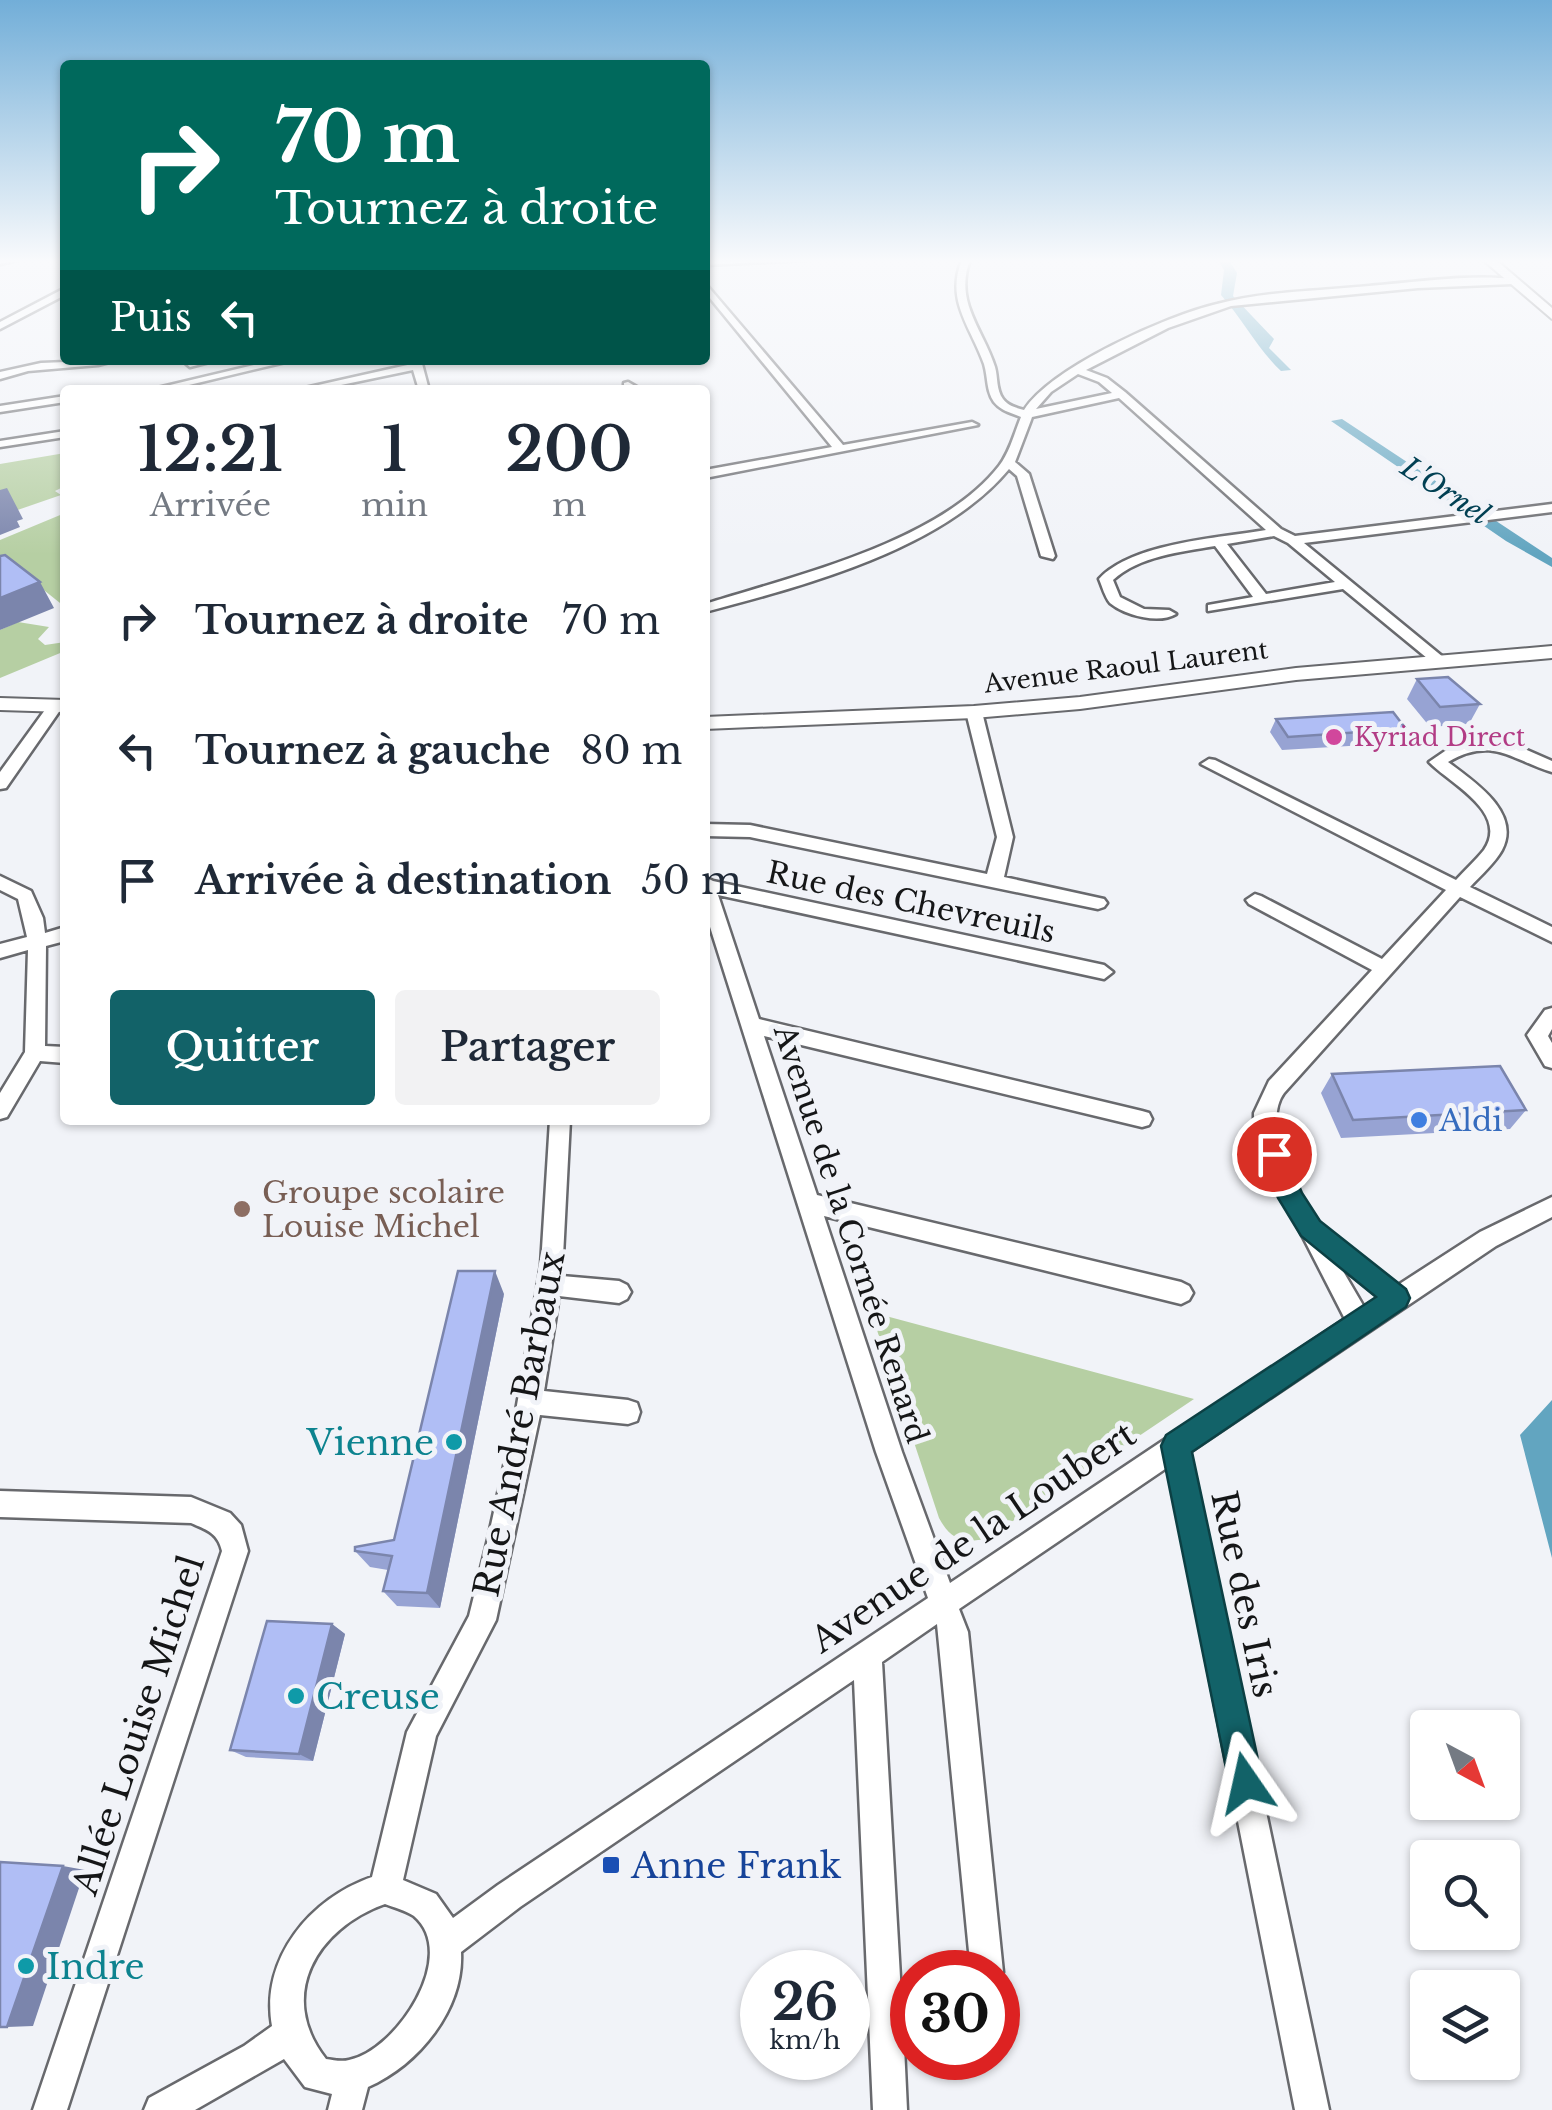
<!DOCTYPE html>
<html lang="fr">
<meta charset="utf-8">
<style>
body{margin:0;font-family:"Libre Baskerville",serif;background:#f2f2f3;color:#1f2937;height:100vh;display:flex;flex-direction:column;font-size:38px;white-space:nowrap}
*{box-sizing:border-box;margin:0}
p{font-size:32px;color:#747a83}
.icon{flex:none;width:55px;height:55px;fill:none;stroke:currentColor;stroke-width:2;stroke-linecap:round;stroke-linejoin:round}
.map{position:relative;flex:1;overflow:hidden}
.side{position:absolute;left:60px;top:385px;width:650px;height:740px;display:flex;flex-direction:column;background:#fff;border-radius:10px;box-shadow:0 2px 8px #0004}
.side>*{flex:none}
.hud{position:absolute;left:60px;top:60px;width:650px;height:305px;border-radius:10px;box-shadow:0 2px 8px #0004;background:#00695c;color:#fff;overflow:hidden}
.needle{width:65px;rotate:139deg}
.buttons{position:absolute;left:1410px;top:1710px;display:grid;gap:20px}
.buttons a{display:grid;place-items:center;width:110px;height:110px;border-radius:10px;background:#fff;box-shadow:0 2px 8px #0004;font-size:50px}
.speed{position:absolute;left:740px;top:1950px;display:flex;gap:20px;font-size:50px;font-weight:700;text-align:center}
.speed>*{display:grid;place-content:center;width:130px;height:130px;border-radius:50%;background:#fff;box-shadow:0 2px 8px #0004;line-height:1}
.speed small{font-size:25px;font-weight:400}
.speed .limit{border:15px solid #d22;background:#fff;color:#111}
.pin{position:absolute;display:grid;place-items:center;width:85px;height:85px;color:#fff;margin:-42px;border:5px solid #fff;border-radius:50%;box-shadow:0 2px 10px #0007}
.me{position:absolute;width:110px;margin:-55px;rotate:349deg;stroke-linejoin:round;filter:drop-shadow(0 0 8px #0008)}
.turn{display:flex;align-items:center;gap:35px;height:210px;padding:0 50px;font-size:45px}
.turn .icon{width:130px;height:130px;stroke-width:2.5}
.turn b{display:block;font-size:70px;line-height:85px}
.then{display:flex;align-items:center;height:95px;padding:0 50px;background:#0003;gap:20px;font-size:38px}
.eta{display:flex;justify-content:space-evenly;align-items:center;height:170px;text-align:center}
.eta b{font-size:60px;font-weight:600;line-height:70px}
.cta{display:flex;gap:20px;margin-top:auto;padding:20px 50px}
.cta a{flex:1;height:115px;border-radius:10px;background:#126268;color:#fff;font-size:40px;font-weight:600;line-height:115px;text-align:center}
.cta a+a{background:#f2f2f3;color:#1f2937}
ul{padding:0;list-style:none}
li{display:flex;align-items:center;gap:30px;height:130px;padding:0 50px}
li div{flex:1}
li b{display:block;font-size:38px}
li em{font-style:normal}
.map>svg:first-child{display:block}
.green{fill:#b6cfa3}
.water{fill:#62a5c0}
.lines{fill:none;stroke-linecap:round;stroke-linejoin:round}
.minor-casing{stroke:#68696d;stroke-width:5}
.major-casing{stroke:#68696d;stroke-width:4}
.minor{fill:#fff;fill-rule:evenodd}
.major{fill:#fff;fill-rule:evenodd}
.wall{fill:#97a3d3}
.shaded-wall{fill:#7b85ac}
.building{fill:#b0bef5;stroke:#7b85ac;stroke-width:2.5}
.route{fill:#126268;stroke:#0c4044;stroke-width:2.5}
.hotel-dot{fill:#d1479c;stroke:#f1f3f8;stroke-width:4}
.shop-dot{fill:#3f7fe0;stroke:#f1f3f8;stroke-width:4}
.education-dot{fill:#8d6e63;stroke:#f1f3f8;stroke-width:4}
.culture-dot{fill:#0f9aa8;stroke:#f1f3f8;stroke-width:4}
.transit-dot{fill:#1a4fb4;stroke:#f1f3f8;stroke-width:4}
.labels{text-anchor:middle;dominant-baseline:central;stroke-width:10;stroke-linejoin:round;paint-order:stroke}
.far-street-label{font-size:25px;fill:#151617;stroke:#f1f3f8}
.far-hotel-label{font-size:25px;fill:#b23c85;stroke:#f1f3f8;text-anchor:start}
.far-water-label{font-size:28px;font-style:italic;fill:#014053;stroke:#f1f3f8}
.street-label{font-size:30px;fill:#151617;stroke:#f1f3f8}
.shop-label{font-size:30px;fill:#366cbe;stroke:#f1f3f8;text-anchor:start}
.education-label{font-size:30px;fill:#785e54;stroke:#f1f3f8;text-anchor:start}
.near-street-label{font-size:35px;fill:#151617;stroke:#f1f3f8}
.near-culture-label{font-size:35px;fill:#0d838f;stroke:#f1f3f8;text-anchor:start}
.near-transit-label{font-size:35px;fill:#164399;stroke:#f1f3f8;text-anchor:start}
</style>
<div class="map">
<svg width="1552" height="2110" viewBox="0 0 1552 2110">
<rect width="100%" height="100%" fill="#f1f3f8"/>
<!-- green -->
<path class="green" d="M65 453V486L55 491 61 495 6 514 0 510V464Z
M65 513V607L0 555V540Z
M18 622 49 627 38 639 45 645 65 642V651L0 678V630Z
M871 1312 1194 1399 986 1539C962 1543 951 1540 939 1518Z"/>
<!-- water -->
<path class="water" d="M1218 260H1229L1237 273 1233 296 1274 339 1269 348 1291 370 1281 371C1257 348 1243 320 1221 295L1224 270Z
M1342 419 1552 558V567L1506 541 1331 421Z
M1552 1400V1558L1520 1435Z"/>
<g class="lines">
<!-- minor casing -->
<g class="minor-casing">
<path id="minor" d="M0 260H18L0 264Z
M705 260H807L705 265Z
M962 260H970C954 302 983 329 995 367 998 377 996 390 1003 399 1008 406 1017 408 1024 410 1052 367 1166 316 1217 304 1266 291 1319 291 1369 286 1417 282 1468 274 1515 279L1512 284 1418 288 1231 306 1168 328 1086 370 1107 378 1125 392 1281 529 1295 536 1552 504V512L1304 543 1443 657V663H1433L1343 589 1208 611V605L1253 597 1215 546C1181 552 1139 556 1113 580L1120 597 1144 609 1169 610 1176 614C1159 624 1126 616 1110 603 1105 597 1102 586 1099 579 1132 543 1219 538 1266 530L1119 398 1032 417 1031 420 1015 462 1029 474 1055 556 1053 559 1041 556 1017 476 1009 469C942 550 803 586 705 612V604C794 576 940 542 999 466 1010 452 1014 434 1021 417 1012 413 1001 411 994 402 986 391 988 377 984 364 971 327 945 300 962 260ZM1078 374 1099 382 1112 393 1036 409 1051 392ZM1274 536 1288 543 1335 582 1266 594 1227 544Z
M705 283 843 445 972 422 978 425 705 478V470L832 447 705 292Z
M65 288V295L0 329V322Z
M117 360 98 365 28 371 0 379V372L41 363Z
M182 360H217L190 367Z
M275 360H294L168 390H149Z
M411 360H421L429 390H419L413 370 317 390H296L412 364Z
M628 382 642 390 624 387V383Z
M65 396V402L0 412V406Z
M65 431V437L0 447V441Z
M55 701 63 706 6 788 0 789V772L50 703Z
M974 707 982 712 1013 837 1004 877 1104 899 1107 903 1104 907 1098 909 750 837 705 836V824L750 825 987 874 997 837 966 712Z
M1481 739 1513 744 1552 761V772C1510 759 1492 736 1448 762 1473 781 1522 812 1502 850 1495 863 1480 876 1470 887L1552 927V942L1460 897 1284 1093C1261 1124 1296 1195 1318 1221 1333 1239 1378 1269 1398 1285L1480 1232 1552 1197V1217L1496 1246 1190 1452 1329 2110H1295L1168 1467 959 1609 968 1632 1003 1972 998 1984V1972H971L937 1624 882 1662 902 2012 912 2011V2045L904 2046 907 2110H873L854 1680 520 1907 461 1952C464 2010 418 2065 368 2087L362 2110H328L332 2094 305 2087 284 2059 195 2110H144L149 2098 244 2046 272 2026C260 1958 311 1898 372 1877L407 1732 469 1616 488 1539 516 1411 541 1265 550 1120H570L562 1276 619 1281 627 1285 631 1292 627 1299 619 1303 559 1296 544 1391 628 1400 637 1403 640 1412 637 1421 628 1424 540 1415 496 1620 436 1736 403 1880 436 1894 453 1918 498 1885 928 1598 876 1452 705 911V877L713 881 1104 965 1113 972 1104 979 718 895 759 1019 1142 1111 1149 1113 1152 1119 1149 1125 1142 1127 764 1036 817 1195 1181 1282 1189 1286 1193 1293 1189 1300 1181 1304 824 1216 902 1452 950 1583 1345 1319 1263 1159 1254 1128V1113L1269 1081 1372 970 1249 904 1246 900 1255 894 1261 896 1382 959 1446 890 1201 764 1209 759 1215 760 1456 880C1465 870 1476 860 1484 850 1510 812 1449 783 1429 762L1448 749ZM1340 1266 1379 1297 1364 1307ZM385 1904C393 1907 407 1911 414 1916 460 1955 396 2051 349 2060 342 2062 333 2060 326 2059 276 1996 317 1928 385 1904Z
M0 876 31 891 43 918 45 933 65 927V941L46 946 45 1046 65 1047V1063L40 1061 7 1117 0 1119V1093L25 1052 28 950 0 958V944L27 937 18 899 0 890Z
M1552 1008V1029L1548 1036 1552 1043V1068L1545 1066 1527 1035 1545 1010Z
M0 1491 191 1497 230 1513 241 1525 248 1551 67 2110H33L222 1551C218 1533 207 1530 191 1523L0 1517Z"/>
</g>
<!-- major casing -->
<g class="major-casing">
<path id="major" d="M1483 260H1496L1552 308V319Z
M1552 646V658L1296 680 1080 709 974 718 705 729V717L974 706 1080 697 1296 668Z
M0 698 65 700V712L0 710Z"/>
</g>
<!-- minor -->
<use href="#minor" class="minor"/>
<!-- major -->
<use href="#major" class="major"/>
</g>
<!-- wall -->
<path class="wall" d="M1417 679 1480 704 1469 724 1430 727 1407 699Z
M1276 719 1406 729 1399 743 1282 750 1270 732Z
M1332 1074 1526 1110 1510 1129 1341 1138 1321 1093Z
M504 1294 440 1608 397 1606 383 1591 388 1570 370 1567 355 1551 394 1540Z
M332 1624 345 1634 313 1761 246 1757 230 1750Z"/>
<!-- shaded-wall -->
<path class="shaded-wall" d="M7 488 23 519 17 521 20 527 0 535V490Z
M40 582 54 608 0 630V598Z
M495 1271 504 1294 440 1608 427 1593Z
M332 1624 345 1634 313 1761 299 1754Z
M63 1866 85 1870 33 2026 7 2027Z"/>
<!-- building -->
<path class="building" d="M5 555 40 582 0 598V556Z
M1448 677 1480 704 1440 707 1417 679Z
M1393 712 1406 729 1288 737 1276 719Z
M1500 1066 1526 1110 1353 1120 1332 1074Z
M458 1271H495L427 1593 383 1591 392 1556 355 1551V1547L394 1540Z
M267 1621 332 1624 299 1754 230 1750Z
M0 1862 63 1866 7 2027H0Z"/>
<!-- sky -->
<linearGradient id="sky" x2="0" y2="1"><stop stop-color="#72aed8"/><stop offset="0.47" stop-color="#f9fafc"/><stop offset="1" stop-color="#f9fafc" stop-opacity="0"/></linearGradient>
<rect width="1552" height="555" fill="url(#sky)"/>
<!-- route -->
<path class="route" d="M1274 1144 1283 1147 1302 1193 1320 1221 1406 1289 1410 1298 1406 1307 1192 1452 1263 1783 1258 1795 1246 1800 1234 1795 1229 1783 1161 1446 1166 1435 1376 1297 1301 1236 1278 1198 1262 1154 1266 1147Z"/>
<!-- markers -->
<circle class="hotel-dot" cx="1334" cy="737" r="10"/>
<circle class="shop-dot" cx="1419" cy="1120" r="10"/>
<circle class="education-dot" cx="242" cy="1209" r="10"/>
<g class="culture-dot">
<circle cx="454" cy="1442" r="10"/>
<circle cx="296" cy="1696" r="10"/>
<circle cx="26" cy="1966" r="10"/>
</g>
<rect class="transit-dot" x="601" y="1855" width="20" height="20" rx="5"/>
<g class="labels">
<!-- far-street labels -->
<g class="far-street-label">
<text transform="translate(1126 667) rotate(-7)">Avenue Raoul Laurent</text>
</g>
<!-- far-hotel labels -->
<g class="far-hotel-label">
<text x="1354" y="737">Kyriad Direct</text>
</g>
<!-- far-water labels -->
<g class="far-water-label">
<text transform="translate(1445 491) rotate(33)">L'Ornel</text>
</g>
<!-- street labels -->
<g class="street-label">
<text transform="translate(911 902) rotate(12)">Rue des Chevreuils</text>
<text transform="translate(851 1234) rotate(72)">Avenue de la Cornée Renard</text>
</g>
<!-- shop labels -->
<g class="shop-label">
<text x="1439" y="1120">Aldi</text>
</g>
<!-- education labels -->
<g class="education-label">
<text x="262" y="1192">Groupe scolaire<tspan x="262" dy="34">Louise Michel</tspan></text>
</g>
<!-- near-street labels -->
<g class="near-street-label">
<text transform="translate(519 1424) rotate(-79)">Rue André Barbaux</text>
<text transform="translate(973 1537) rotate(-34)">Avenue de la Loubert</text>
<text transform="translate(1245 1594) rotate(78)">Rue des Iris</text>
<text transform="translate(138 1725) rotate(-72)">Allée Louise Michel</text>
</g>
<!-- near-culture labels -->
<g class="near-culture-label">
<text x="434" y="1442" text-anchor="end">Vienne</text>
<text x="316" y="1696">Creuse</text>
<text x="46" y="1966">Indre</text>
</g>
<!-- near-transit labels -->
<g class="near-transit-label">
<text x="631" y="1865">Anne Frank</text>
</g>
</g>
</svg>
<div class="buttons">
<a><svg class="needle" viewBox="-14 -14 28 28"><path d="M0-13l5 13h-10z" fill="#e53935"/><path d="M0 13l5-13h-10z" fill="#747a83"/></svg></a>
<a><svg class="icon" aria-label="search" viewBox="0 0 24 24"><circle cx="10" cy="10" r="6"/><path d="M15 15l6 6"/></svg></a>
<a><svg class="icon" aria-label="layers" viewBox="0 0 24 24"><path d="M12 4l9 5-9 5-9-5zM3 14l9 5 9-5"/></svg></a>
</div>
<div class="speed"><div>26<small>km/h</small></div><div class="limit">30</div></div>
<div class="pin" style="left:1274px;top:1154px;background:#d93025"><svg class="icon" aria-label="arrive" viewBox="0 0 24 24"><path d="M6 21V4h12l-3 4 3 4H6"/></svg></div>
<svg class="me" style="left:1246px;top:1783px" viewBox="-20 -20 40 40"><path d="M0-17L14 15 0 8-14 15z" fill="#126268" stroke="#fff" stroke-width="4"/></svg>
<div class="hud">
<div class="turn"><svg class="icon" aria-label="right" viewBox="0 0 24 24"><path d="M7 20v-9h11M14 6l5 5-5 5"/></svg><div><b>70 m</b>Tournez à droite</div></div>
<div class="then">Puis<svg class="icon" aria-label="left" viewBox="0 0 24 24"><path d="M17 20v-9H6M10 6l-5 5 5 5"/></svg></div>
</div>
<section class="side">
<div class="eta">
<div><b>12:21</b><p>Arrivée</p></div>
<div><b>1</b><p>min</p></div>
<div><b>200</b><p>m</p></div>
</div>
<ul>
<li><svg class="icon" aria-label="right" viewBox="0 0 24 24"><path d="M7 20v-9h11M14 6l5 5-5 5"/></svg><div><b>Tournez à droite</b></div><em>70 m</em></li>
<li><svg class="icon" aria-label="left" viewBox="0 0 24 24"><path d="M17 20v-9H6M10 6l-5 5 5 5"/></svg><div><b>Tournez à gauche</b></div><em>80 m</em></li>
<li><svg class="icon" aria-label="arrive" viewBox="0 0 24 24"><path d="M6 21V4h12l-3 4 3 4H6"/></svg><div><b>Arrivée à destination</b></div><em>50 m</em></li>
</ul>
<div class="cta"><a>Quitter</a><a>Partager</a></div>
</section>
</div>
